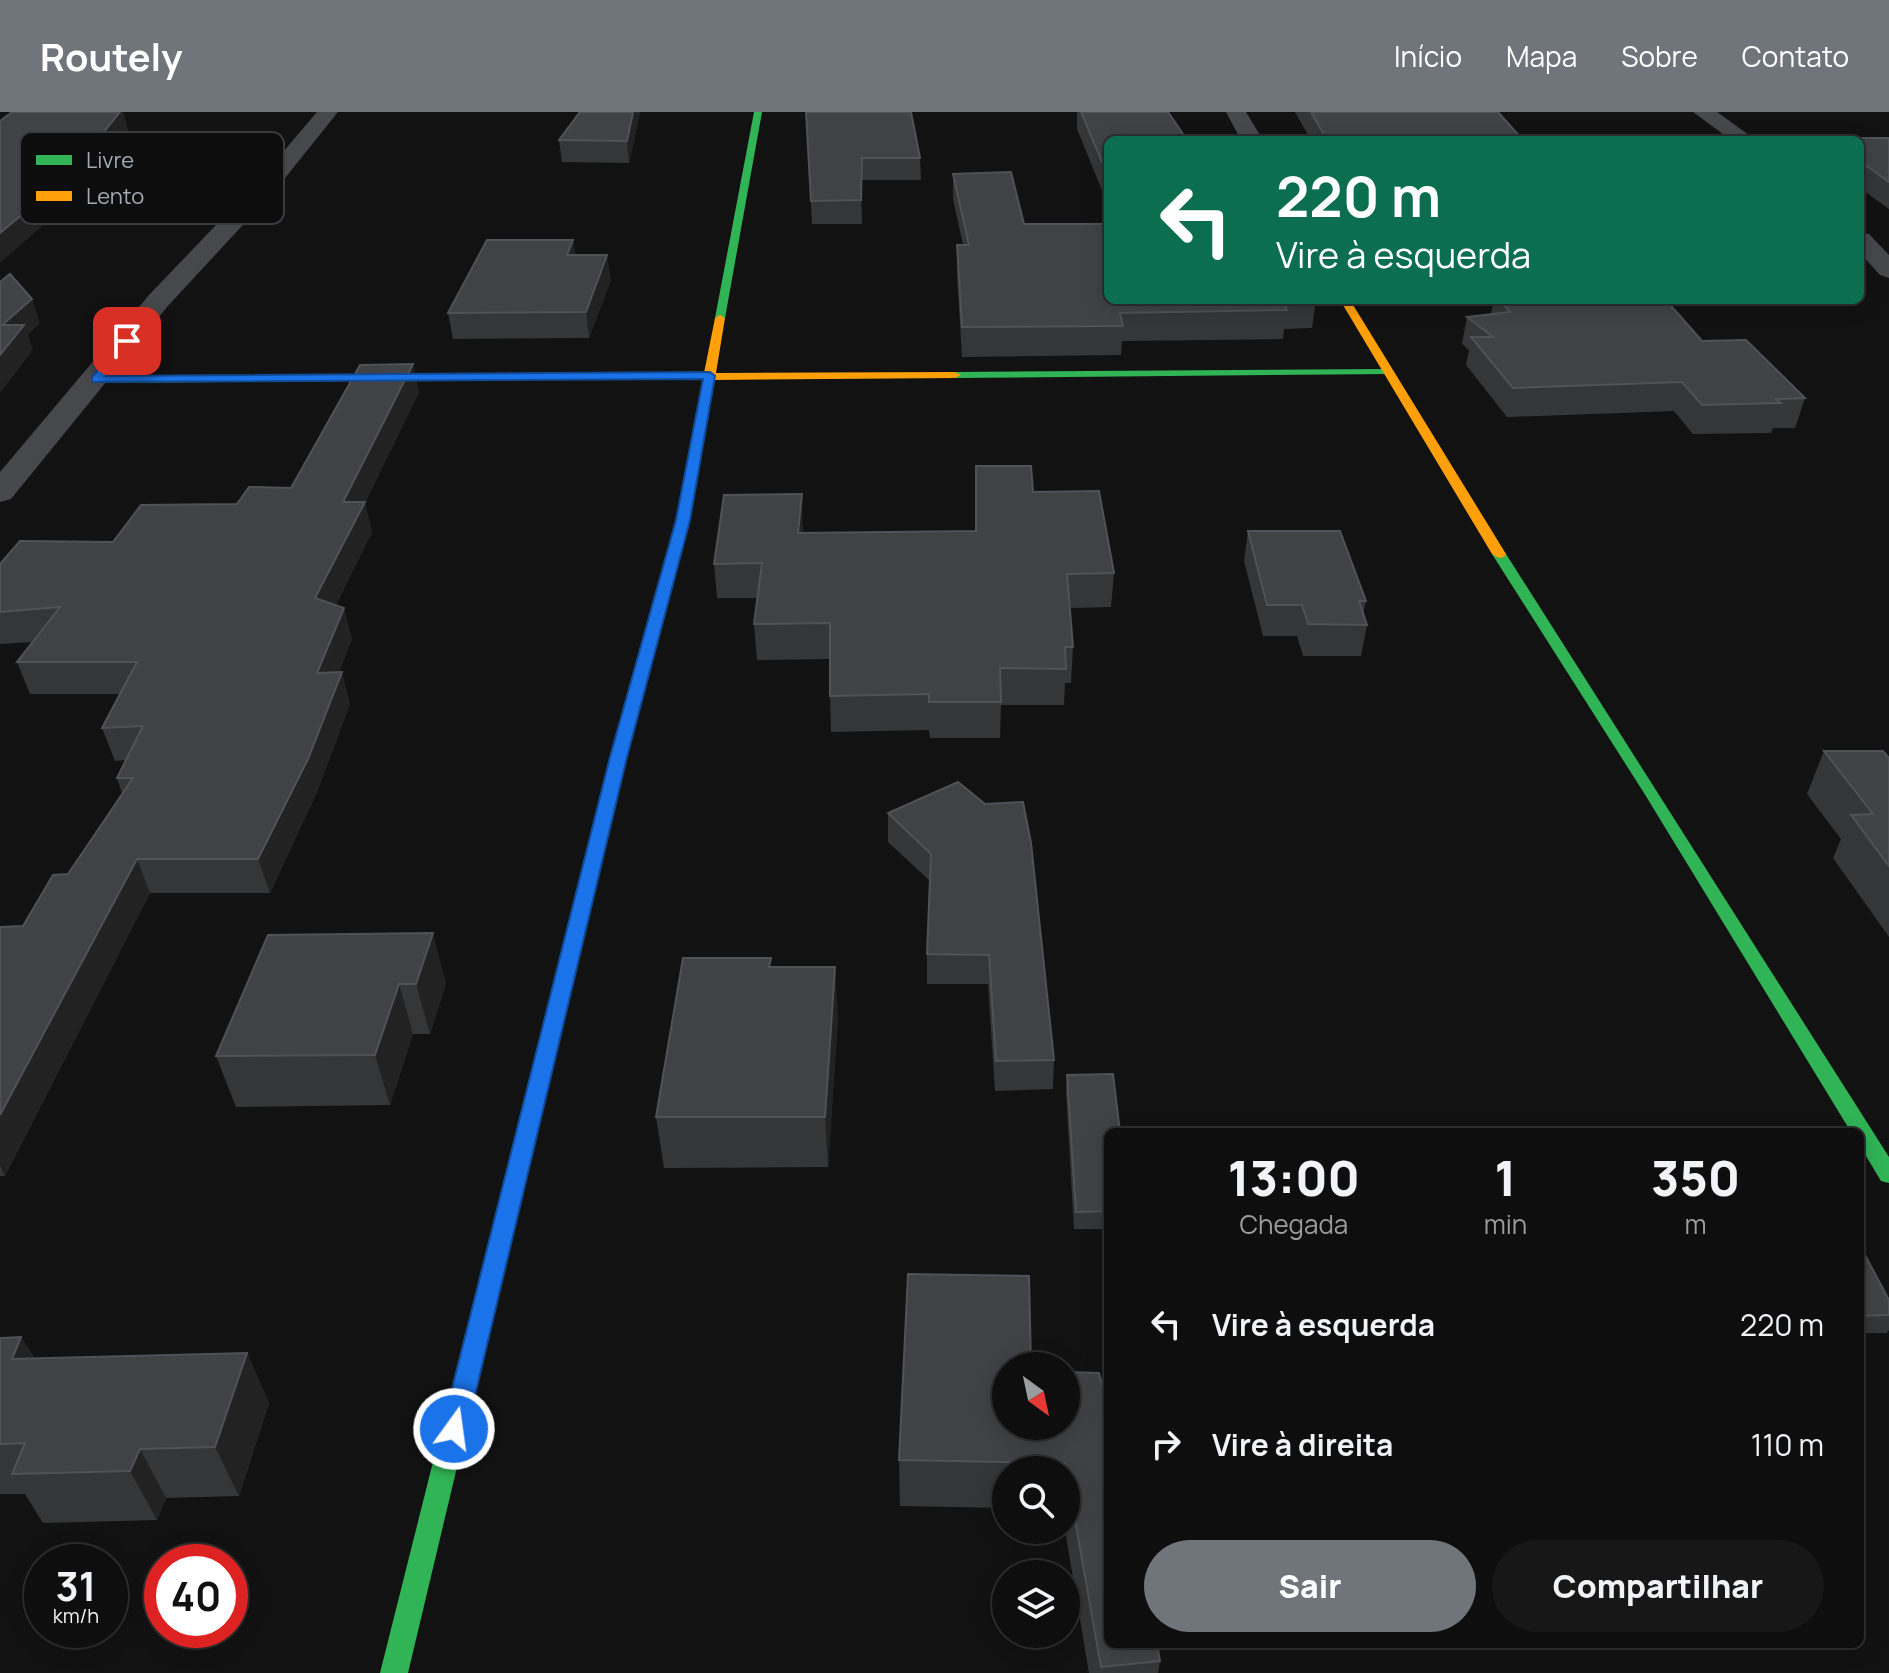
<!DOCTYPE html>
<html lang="pt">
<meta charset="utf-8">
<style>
body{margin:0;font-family:Manrope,sans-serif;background:#171717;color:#f1f3f6;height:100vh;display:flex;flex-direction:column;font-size:30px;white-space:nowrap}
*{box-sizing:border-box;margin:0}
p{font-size:26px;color:#9b9c9e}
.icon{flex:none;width:44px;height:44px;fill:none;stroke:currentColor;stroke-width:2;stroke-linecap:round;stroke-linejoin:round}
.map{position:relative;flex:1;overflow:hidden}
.drawer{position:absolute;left:1104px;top:1016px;width:760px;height:520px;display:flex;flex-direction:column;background:#0e0e0e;border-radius:12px;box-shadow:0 4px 20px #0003,0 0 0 2px #2e2e2e}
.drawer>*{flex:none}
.banner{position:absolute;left:1104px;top:24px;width:760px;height:168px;border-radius:12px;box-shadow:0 4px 20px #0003,0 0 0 2px #2e2e2e;background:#0b6e4f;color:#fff;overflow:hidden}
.needle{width:52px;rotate:147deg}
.fabs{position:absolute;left:992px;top:1240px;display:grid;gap:16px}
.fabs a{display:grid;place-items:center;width:88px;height:88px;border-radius:50%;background:#0e0e0e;box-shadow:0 4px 20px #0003,0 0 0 2px #2e2e2e;font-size:40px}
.speed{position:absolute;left:24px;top:1432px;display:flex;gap:16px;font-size:40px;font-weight:700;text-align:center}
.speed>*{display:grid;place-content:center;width:104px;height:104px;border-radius:50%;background:#0e0e0e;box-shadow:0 4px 20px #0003,0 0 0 2px #2e2e2e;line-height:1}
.speed small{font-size:20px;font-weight:400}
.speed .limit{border:12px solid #d22;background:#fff;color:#111}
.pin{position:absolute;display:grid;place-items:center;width:68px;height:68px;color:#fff;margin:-34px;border-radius:16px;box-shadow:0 4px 12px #0006}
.me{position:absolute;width:88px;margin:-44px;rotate:14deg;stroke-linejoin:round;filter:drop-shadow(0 0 6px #0008)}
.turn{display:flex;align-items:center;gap:28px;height:168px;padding:0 40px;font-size:36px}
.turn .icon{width:104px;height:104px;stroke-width:2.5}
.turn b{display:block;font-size:56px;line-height:68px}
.eta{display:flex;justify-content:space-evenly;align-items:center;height:136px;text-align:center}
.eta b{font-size:48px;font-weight:800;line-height:56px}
.button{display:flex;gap:16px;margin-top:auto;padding:16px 40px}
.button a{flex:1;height:92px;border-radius:48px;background:#70757c;color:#fff;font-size:32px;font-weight:800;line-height:92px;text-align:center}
.button a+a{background:#171717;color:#f1f3f6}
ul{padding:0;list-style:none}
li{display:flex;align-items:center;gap:24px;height:120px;padding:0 40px}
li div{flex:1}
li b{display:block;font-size:30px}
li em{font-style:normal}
header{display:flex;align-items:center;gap:48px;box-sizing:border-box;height:112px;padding:0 40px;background:#70757c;color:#fff}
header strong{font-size:38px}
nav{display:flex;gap:44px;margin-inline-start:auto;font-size:28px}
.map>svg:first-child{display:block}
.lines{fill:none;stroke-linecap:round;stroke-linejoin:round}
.street{fill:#46484b;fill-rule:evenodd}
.fast{fill:#30b455;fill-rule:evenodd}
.slow{fill:#ff9f0a;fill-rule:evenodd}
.wall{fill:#343637}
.shaded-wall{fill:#222223}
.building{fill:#404245;stroke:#4f5256;stroke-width:2}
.route{fill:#1a73e8;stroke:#114b97;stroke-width:2}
.key{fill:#0d0d0e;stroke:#3a3c40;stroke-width:2}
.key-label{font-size:22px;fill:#a2aab4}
</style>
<header>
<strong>Routely</strong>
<nav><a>Início</a><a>Mapa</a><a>Sobre</a><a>Contato</a></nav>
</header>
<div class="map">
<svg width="1889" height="1561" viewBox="0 0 1889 1561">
<rect width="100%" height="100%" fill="#121213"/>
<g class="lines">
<!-- street -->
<path class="street" d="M317 0H338L277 76 167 195 11 387 0 390V360L149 183 261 66Z
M1226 0H1246L1263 28H1241Z
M1693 0H1717L1756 28H1731Z
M1860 120 1869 122 1889 143V166L1880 163 1860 141Z"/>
<!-- fast -->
<path class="fast" d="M754 0H762L725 206 720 209 715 206Z
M1387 257 1393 260 1391 262 955 266 949 263 955 260Z
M597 262 601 263V267L96 271 90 268 96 265Z
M1499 438 1506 442 1889 1045V1071L1881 1069 1860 1034V1020H1851L1644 681 1492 442Z
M656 502 663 506 626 645 408 1561H380L610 645 649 506Z"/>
<!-- slow -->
<path class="slow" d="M1340 188H1350L1506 442 1504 445 1499 446 1492 442Z
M720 203 725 206 716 261 955 260 961 263 955 266 714 268 690 408 663 506 656 510 649 506 676 408 703 268H597L591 265 597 262 704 261 715 206Z"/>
</g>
<!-- wall -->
<path class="wall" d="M12 0H123L128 18 56 109H48Z
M580 0H640L629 51 562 50 559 28Z
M806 0 920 46 921 68H862V112H812Z
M1077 0H1168L1108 28V93L1077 17Z
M1295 0H1498L1523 28H1311Z
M1830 26H1889V97L1860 76V28H1829Z
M953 62 1024 112 1316 188 1312 216 1284 217 1283 227 1122 229 1121 243 962 245 957 161V133H963L953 87Z
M573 128 575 143 611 168 589 226 453 227 448 201Z
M1494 188H1666L1702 229 1805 286 1795 316H1773L1771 321 1693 322 1674 299 1507 305 1466 253 1469 238 1462 232 1467 205 1491 202Z
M419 280 365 391 372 420 336 493 352 527 339 560 350 592 317 680 270 781H150L5 1064H0V815L23 814 68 762 122 681 117 666 126 648 115 649 102 616 120 582H30L17 550 33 530 0 532V452L113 430 291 376Z
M1033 380 1114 461 1111 495 1070 496 1073 535 1071 571H1065L1064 593H1001L1000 626H930L929 618 831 620 830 584V547L757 548 754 512 758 486H717L714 452 803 416V421L975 419Z
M1248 419 1366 489 1363 503 1367 513 1361 544H1303L1297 524H1263L1244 449Z
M1824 639 1889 646V825L1833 746 1841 727 1807 682Z
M958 670 1054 948 1053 977 995 979 988 872H927V842L930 769 888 730V701Z
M268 823 446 871 430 922H413L390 993 236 995 216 944Z
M771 855 838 905 828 1055 664 1056 656 1005Z
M1067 963 1108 1020V1117H1074L1066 981Z
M1860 1143 1889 1188V1218L1887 1221H1860Z
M21 1225 34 1246 247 1241 269 1291 239 1384 166 1386 157 1408 43 1411 25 1382H0V1226Z
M1006 1254 1066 1314 1160 1549 1158 1561H1089L1065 1418H1066V1358H1006V1396L900 1394 899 1348Z"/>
<!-- shaded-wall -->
<path class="shaded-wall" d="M120 0H123L128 18 56 109 49 87Z
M633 0 640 1 629 51 627 29Z
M862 46V112L861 88Z
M41 87 48 109 0 151V121Z
M573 128 577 152 567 143Z
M607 143 611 168 589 226 586 200Z
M32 187 40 211 28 223 33 238 0 281V243L2 213Z
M413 252 419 280 365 391 372 420 324 517 315 486 343 390Z
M802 382 803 416 800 455 798 421Z
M344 496 352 527 326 593 317 561Z
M342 560 350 592 317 680 270 781 258 747Z
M137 747 150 781 5 1064 0 1054V1003Z
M433 821 446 871 430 922 416 872Z
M835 855 838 905 828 1055 825 1005Z
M399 872 413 922 390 993 375 943Z
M21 1225 50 1275 12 1247Z
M247 1241 269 1291 239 1384 215 1335Z
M140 1337 166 1386 157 1408 130 1359Z"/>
<!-- building -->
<path class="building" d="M12 0H120L49 87H41L0 121V9Z
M580 0H633L627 29 559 28Z
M806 0H911L920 46H862L861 88 811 89Z
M1081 0H1168L1187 28H1108V64Z
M1311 0H1498L1523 28H1327Z
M1830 26H1889V70L1860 49V28H1832Z
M1011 60 1024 112H1108V188H1285H1282L1287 198 1120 201 1123 214 962 215 957 133H969L953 62Z
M487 128H573L567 143H607L586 200 448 201Z
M10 162 32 187 2 213H24L0 243V170Z
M1500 188H1666L1702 229 1746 228 1805 286 1776 287 1781 291 1702 293 1682 270 1513 276 1471 225H1493L1467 205 1510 200Z
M413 252 343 390H365L315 486 344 496 317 561 342 560 308 647 258 747H137L0 1003V815L23 814 53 763 68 762 133 666H117L143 614 102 616 137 550H17L60 495 0 500V452L20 429 113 430 141 393 237 392 249 375 291 376 360 253Z
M976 354H1031L1033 380 1099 379 1114 461 1067 462 1073 535H1065L1066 557 1000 556 1001 590H929V582L830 584V511L754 512 762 451 714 452 724 383 802 382 798 421 976 419Z
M1248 419H1340L1366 489H1359L1367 513 1308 512 1302 493H1267Z
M1824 639H1883L1889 646V754L1851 703 1873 702Z
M958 670 985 692 1023 690 1031 731 1054 948 996 949 989 843 927 842 931 742 888 701Z
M433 821 416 872H399L375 943 216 944 268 823Z
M683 846H771L769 855H835L825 1005H656Z
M1113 962 1120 1020H1108V1099L1076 1100 1067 963Z
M1860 1143H1865L1889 1188V1203L1860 1204Z
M908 1162 1029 1164 1031 1254H1006V1314H1066V1260L1099 1261 1108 1294V1532H1157L1160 1549 1101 1555 1065 1351 899 1348Z
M21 1225 12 1247 247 1241 215 1335 140 1337 130 1359 12 1362 25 1331 0 1332V1226Z"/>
<!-- route -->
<path class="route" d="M127 225 133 229 105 264 710 260 715 264 690 408 627 645 467 1317 463 1325 454 1328 445 1325 442 1317 610 645 676 408 703 267 92 270V265Z"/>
<!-- legend -->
<rect x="20" y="20" width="264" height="92" rx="12" class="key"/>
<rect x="36" y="43" width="36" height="10" fill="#30b455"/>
<rect x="36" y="79" width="36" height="10" fill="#ff9f0a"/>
<g class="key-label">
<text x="86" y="56">Livre</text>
<text x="86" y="92">Lento</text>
</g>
</svg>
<div class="fabs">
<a><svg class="needle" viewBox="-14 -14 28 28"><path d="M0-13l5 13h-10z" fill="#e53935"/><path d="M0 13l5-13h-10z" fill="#9b9c9e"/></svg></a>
<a><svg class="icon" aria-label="search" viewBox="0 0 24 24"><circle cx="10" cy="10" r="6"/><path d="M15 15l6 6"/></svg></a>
<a><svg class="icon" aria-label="layers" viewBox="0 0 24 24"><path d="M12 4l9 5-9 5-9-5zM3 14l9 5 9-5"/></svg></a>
</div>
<div class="speed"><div>31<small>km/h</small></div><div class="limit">40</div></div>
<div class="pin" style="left:127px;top:229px;background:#d93025"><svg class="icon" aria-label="arrive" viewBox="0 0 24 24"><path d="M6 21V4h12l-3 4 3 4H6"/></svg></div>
<svg class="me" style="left:454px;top:1317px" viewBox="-20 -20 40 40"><circle r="17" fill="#1a73e8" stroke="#fff" stroke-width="3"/><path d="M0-11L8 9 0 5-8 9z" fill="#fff"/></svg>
<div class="banner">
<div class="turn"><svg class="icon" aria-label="left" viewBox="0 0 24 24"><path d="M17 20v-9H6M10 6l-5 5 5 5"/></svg><div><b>220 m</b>Vire à esquerda</div></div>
</div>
<section class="drawer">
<div class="eta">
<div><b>13:00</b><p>Chegada</p></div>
<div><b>1</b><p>min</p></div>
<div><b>350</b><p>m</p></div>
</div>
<ul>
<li><svg class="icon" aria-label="left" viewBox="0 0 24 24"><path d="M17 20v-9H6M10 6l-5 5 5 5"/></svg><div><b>Vire à esquerda</b></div><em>220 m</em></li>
<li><svg class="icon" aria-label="right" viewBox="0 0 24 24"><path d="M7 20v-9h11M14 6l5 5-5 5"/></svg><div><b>Vire à direita</b></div><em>110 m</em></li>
</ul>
<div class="button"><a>Sair</a><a>Compartilhar</a></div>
</section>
</div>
